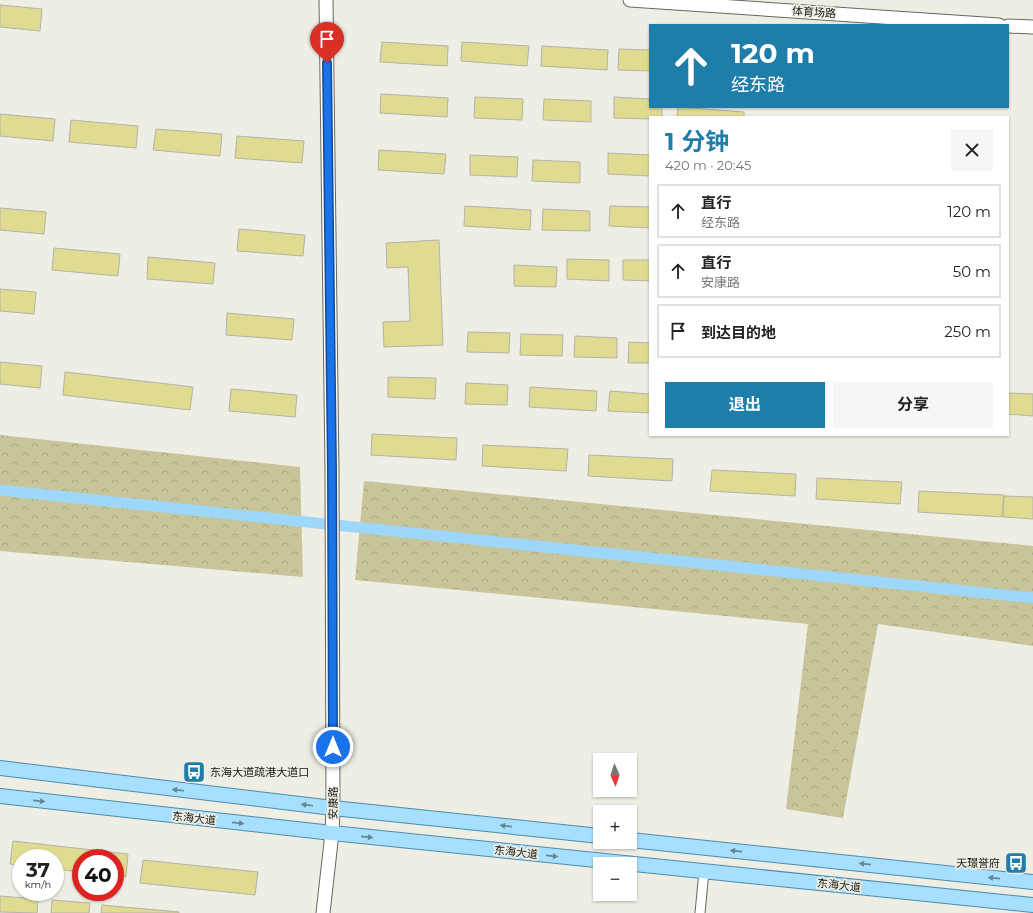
<!DOCTYPE html>
<html lang="zh">
<meta charset="utf-8">
<style>
body{margin:0;font-family:Montserrat,"Noto Sans SC",sans-serif;background:#f6f6f6;color:#222;height:100vh;display:flex;flex-direction:column;font-size:15px;white-space:nowrap}
*{box-sizing:border-box;margin:0}
p{font-size:13px;color:#767676}
.icon{flex:none;width:22px;height:22px;fill:none;stroke:currentColor;stroke-width:2;stroke-linecap:round;stroke-linejoin:round}
.map{position:relative;flex:1;overflow:hidden}
.sheet{position:absolute;left:649px;top:116px;width:360px;height:320px;display:flex;flex-direction:column;background:#fff;border-radius:0px;box-shadow:0 1px 3px #0004}
.sheet>*{flex:none}
.top-card{position:absolute;left:649px;top:24px;width:360px;height:84px;border-radius:0px;box-shadow:0 1px 3px #0004;background:#1f7daa;color:#fff;overflow:hidden}
.needle{width:26px;rotate:177deg}
.tools{position:absolute;left:593px;top:753px;display:grid;gap:8px}
.tools a{display:grid;place-items:center;width:44px;height:44px;border-radius:0px;background:#fff;box-shadow:0 1px 3px #0004;font-size:20px}
.speed{position:absolute;left:12px;top:849px;display:flex;gap:8px;font-size:20px;font-weight:700;text-align:center}
.speed>*{display:grid;place-content:center;width:52px;height:52px;border-radius:50%;background:#fff;box-shadow:0 1px 3px #0004;line-height:1}
.speed small{font-size:10px;font-weight:400}
.speed .limit{border:6px solid #d22;background:#fff;color:#111}
.pin{position:absolute;display:grid;place-items:center;width:34px;height:34px;color:#fff;margin:-41px -17px;border-radius:50% 50% 50% 0;rotate:-45deg;box-shadow:0 0 4px #0007}
.pin .icon{rotate:45deg}
.me{position:absolute;width:44px;margin:-22px;rotate:0deg;stroke-linejoin:round;filter:drop-shadow(0 0 3px #0008)}
.turn{display:flex;align-items:center;gap:14px;height:84px;padding:0 16px;font-size:18px}
.turn .icon{width:52px;height:52px;stroke-width:2.5}
.turn b{display:block;font-size:28px;line-height:34px}
.round{display:grid;place-items:center;flex:none;width:42px;height:42px;border-radius:0px;background:#f6f6f6}
.overview{display:flex;align-items:center;justify-content:space-between;height:68px;padding:0 16px}
h1{font-size:24px;font-weight:700;line-height:30px;color:#1f7daa}
.primary-button{display:flex;gap:8px;margin-top:auto;padding:8px 16px}
.primary-button a{flex:1;height:46px;border-radius:0px;background:#1f7daa;color:#fff;font-size:16px;font-weight:700;line-height:46px;text-align:center}
.primary-button a+a{background:#f6f6f6;color:#222}
ul{padding:0;list-style:none}
li{display:flex;align-items:center;gap:12px;height:54px;margin:0 8px 6px;padding:0 8px;border:2px solid #e0e0e0;border-radius:0px}
li div{flex:1}
li b{display:block;font-size:15px}
li em{font-style:normal}
.map>svg:first-child{display:block}
.park{fill:url(#park-crowns)}
.lines{fill:none;stroke-linecap:round;stroke-linejoin:round}
.canal{stroke:#9dd7f9;stroke-width:11}
.building{fill:#dfdb90;stroke:#b3b3aa}
.street-casing{stroke:#67675f;stroke-width:11}
.secondary-casing{stroke:#67675f;stroke-width:15}
.primary-casing{stroke:#4e8bac;stroke-width:16}
.street{stroke:#fff;stroke-width:9}
.secondary{stroke:#fff;stroke-width:13}
.primary{stroke:#a7dffe;stroke-width:14}
.oneway{fill:#668595}
.route-casing{stroke:#114b97;stroke-width:10}
.route{stroke:#1a73e8;stroke-width:7}
.labels{text-anchor:middle;dominant-baseline:central;stroke-width:3.5;stroke-linejoin:round;paint-order:stroke}
.street-label{font-size:11px;fill:#171714;stroke:#eeeee5}
.poi-label{font-size:11px;fill:#171714;stroke:#eeeee5;text-anchor:start}
</style>
<div class="map">
<svg width="1033" height="913" viewBox="0 0 1033 913">
<defs>
<pattern id="park-crowns" width="20" height="18" patternUnits="userSpaceOnUse"><rect width="20" height="18" fill="#c7c599"/><path d="M2 6a3 3 0 1 1 6 0M12 15a3 3 0 1 1 6 0" fill="none" stroke="#aaa883"/></pattern>
</defs>
<rect width="100%" height="100%" fill="#eeeee5"/>
<!-- park -->
<path class="park" d="M0 435 300 467 303 577 0 551Z
M364 481 1033 546V646L878 624 843 818 786 809 808 624 355 580Z"/>
<g class="lines">
<!-- canal -->
<path class="canal" d="M0 490 1033 598"/>
</g>
<!-- building -->
<path class="building" d="M0 5 42 9 40 31 0 27Z
M382 42 448 46 447 66 380 62Z
M462 42 529 46 527 66 461 61Z
M542 46 608 50 607 70 541 66Z
M619 49 650 50V71L618 70Z
M381 94 448 98 447 117 380 113Z
M475 97 523 99 522 120 474 118Z
M614 97 650 99V107H662V117H650V119L614 118Z
M544 99 591 101V122L543 120Z
M678 107 744 112V117H677Z
M0 114 55 119 53 141 0 136Z
M71 120 138 126 136 148 69 142Z
M156 129 222 134 220 156 153 150Z
M237 136 304 141 302 163 235 158Z
M379 150 446 154 444 174 378 170Z
M608 153 650 155V176L608 174Z
M470 155 518 157 517 177 470 175Z
M533 160 580 162V183L532 181Z
M465 206 531 210 530 230 464 226Z
M610 206 650 207V228L609 226Z
M0 208 46 212 44 234 0 230Z
M543 209 590 211V231L542 230Z
M239 229 305 235 303 256 237 251Z
M439 240 443 345 384 347 383 322 410 321 408 267 387 268 386 243Z
M54 248 120 254 118 276 52 270Z
M148 257 215 263 213 284 147 279Z
M567 259 609 260V281L567 279Z
M623 260H650V281L623 280Z
M514 265 557 267 556 287 514 286Z
M0 289 36 292 34 314 0 311Z
M227 313 294 319 292 340 226 335Z
M468 332 510 333 509 353 467 352Z
M521 334 563 335 562 356 520 355Z
M575 336 617 338V358L574 357Z
M629 342 650 343V363H628Z
M0 362 42 366 40 388 0 384Z
M65 372 193 387 190 410 63 395Z
M388 377 436 378 435 399 388 397Z
M466 383 508 385 507 405 465 404Z
M530 387 597 391 596 411 529 407Z
M231 389 297 395 295 417 229 411Z
M610 391 650 394V413L608 411Z
M1008 393 1033 394V416L1008 414Z
M372 434 457 438 456 460 371 455Z
M483 445 568 449 566 471 482 466Z
M589 455 673 459 672 481 588 476Z
M712 470 796 474 795 496 710 491Z
M817 478 902 482 900 504 816 499Z
M919 491 1004 495 1002 517 918 512Z
M1004 496 1033 497V519L1003 517Z
M13 841 128 854 126 877 115 875V858H81V872L55 869V858H21V866L10 864Z
M143 860 258 872 255 895 140 883Z
M0 896 38 899 37 913 0 912Z
M52 900 90 903 89 913H51Z
M102 905 179 912V913H101Z"/>
<g class="lines">
<!-- street casing -->
<g class="street-casing">
<path id="street" d="M700 913 704 871"/>
</g>
<!-- secondary casing -->
<g class="secondary-casing">
<path id="secondary" d="M630 0 999 25
M1008 26 1033 27
M323 913 332 833 333 808 332 471 326 0"/>
</g>
<!-- primary casing -->
<g class="primary-casing">
<path id="primary" d="M0 768 333 808 600 836
M0 796 332 833 1033 905
M630 840 1033 882"/>
</g>
<!-- street -->
<use href="#street" class="street"/>
<!-- secondary -->
<use href="#secondary" class="secondary"/>
<!-- primary -->
<use href="#primary" class="primary"/>
</g>
<!-- one-way arrows -->
<defs><path id="oneway-solid" d="M-6-.8H1V-3.2L6.5 0L1 3.2V.8H-6Z"/></defs>
<g class="oneway">
<use href="#oneway-solid" transform="translate(178 790) rotate(-173)"/>
<use href="#oneway-solid" transform="translate(39 801) rotate(6)"/>
<use href="#oneway-solid" transform="translate(307 805) rotate(-173)"/>
<use href="#oneway-solid" transform="translate(238 823) rotate(6)"/>
<use href="#oneway-solid" transform="translate(506 826) rotate(-174)"/>
<use href="#oneway-solid" transform="translate(367 837) rotate(6)"/>
<use href="#oneway-solid" transform="translate(736 851) rotate(-174)"/>
<use href="#oneway-solid" transform="translate(552 856) rotate(6)"/>
<use href="#oneway-solid" transform="translate(865 864) rotate(-174)"/>
<use href="#oneway-solid" transform="translate(994 878) rotate(-174)"/>
</g>
<g class="lines">
<!-- route casing -->
<g class="route-casing">
<path id="route" d="M327 63 332 471 333 747"/>
</g>
<!-- route -->
<use href="#route" class="route"/>
</g>
<!-- icons -->
<defs>
<g id="bus-square" transform="scale(1.15)"><rect x="-9" y="-9" width="18" height="18" rx="4" fill="#1f7daa" stroke="#eeeee5"/><path d="M-5-6H5V4H4V6H2V4H-2V6H-4V4H-5ZM-3.5-4V0h7V-4ZM-3.5 1.2v1.5H-2V1.2ZM2 1.2v1.5H3.5V1.2Z" fill="#fff"/></g>
</defs>
<g fill-rule="evenodd">
<use href="#bus-square" x="194" y="772"/>
<use href="#bus-square" x="1016" y="863"/>
</g>
<g class="labels">
<!-- street labels -->
<g class="street-label">
<text transform="translate(814 12) rotate(4)">体育场路</text>
<text transform="translate(333 803) rotate(-89)">安康路</text>
<text transform="translate(194 818) rotate(6)">东海大道</text>
<text transform="translate(516 852) rotate(6)">东海大道</text>
<text transform="translate(839 885) rotate(6)">东海大道</text>
</g>
<!-- poi labels -->
<g class="poi-label">
<text x="210" y="772">东海大道疏港大道口</text>
<text x="1000" y="863" text-anchor="end">天璟誉府</text>
</g>
</g>
</svg>
<div class="tools">
<a><svg class="needle" viewBox="-14 -14 28 28"><path d="M0-13l5 13h-10z" fill="#e53935"/><path d="M0 13l5-13h-10z" fill="#767676"/></svg></a>
<a>+</a>
<a>−</a>
</div>
<div class="speed"><div>37<small>km/h</small></div><div class="limit">40</div></div>
<div class="pin" style="left:327px;top:63px;background:#d93025"><svg class="icon" aria-label="arrive" viewBox="0 0 24 24"><path d="M6 21V4h12l-3 4 3 4H6"/></svg></div>
<svg class="me" style="left:333px;top:747px" viewBox="-20 -20 40 40"><circle r="17" fill="#1a73e8" stroke="#fff" stroke-width="3"/><path d="M0-11L8 9 0 5-8 9z" fill="#fff"/></svg>
<div class="top-card">
<div class="turn"><svg class="icon" aria-label="ahead" viewBox="0 0 24 24"><path d="M12 20V5M6 11l6-6 6 6"/></svg><div><b>120 m</b>经东路</div></div>
</div>
<section class="sheet">
<div class="overview"><div><h1>1 分钟</h1><p>420 m · 20:45</p></div><a class="round"><svg class="icon" aria-label="close" viewBox="0 0 24 24"><path d="M6 6l12 12M18 6L6 18"/></svg></a></div>
<ul>
<li><svg class="icon" aria-label="ahead" viewBox="0 0 24 24"><path d="M12 20V5M6 11l6-6 6 6"/></svg><div><b>直行</b><p>经东路</p></div><em>120 m</em></li>
<li><svg class="icon" aria-label="ahead" viewBox="0 0 24 24"><path d="M12 20V5M6 11l6-6 6 6"/></svg><div><b>直行</b><p>安康路</p></div><em>50 m</em></li>
<li><svg class="icon" aria-label="arrive" viewBox="0 0 24 24"><path d="M6 21V4h12l-3 4 3 4H6"/></svg><div><b>到达目的地</b></div><em>250 m</em></li>
</ul>
<div class="primary-button"><a>退出</a><a>分享</a></div>
</section>
</div>
